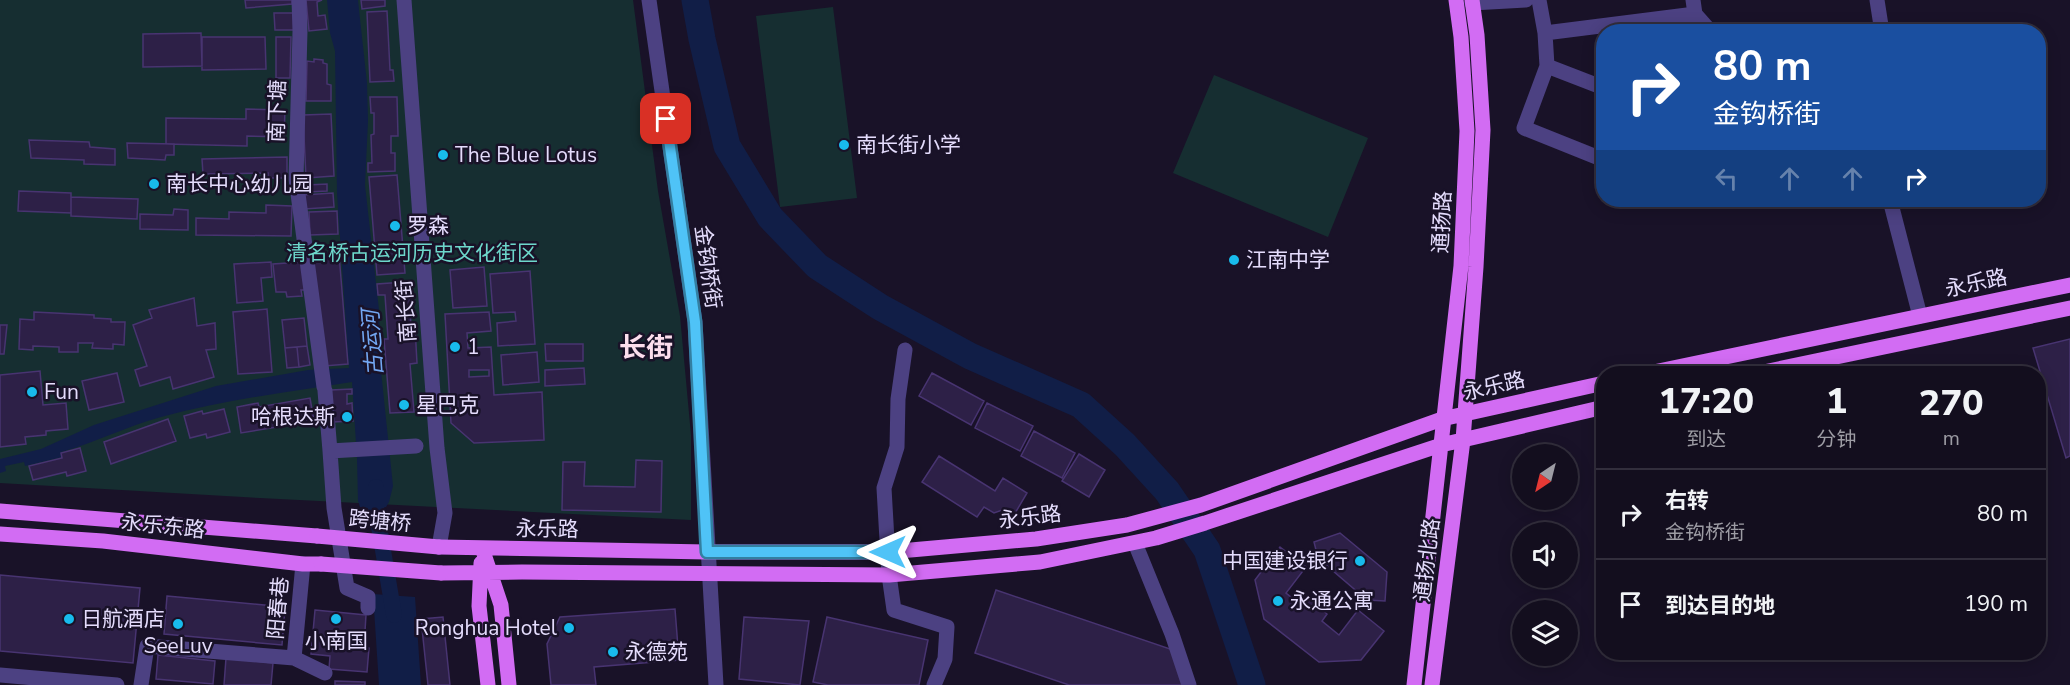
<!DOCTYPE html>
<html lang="zh">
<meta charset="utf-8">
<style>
body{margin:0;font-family:"Nunito Sans","Noto Sans SC",sans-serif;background:#1c1727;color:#f1f3f6;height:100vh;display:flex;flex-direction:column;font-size:22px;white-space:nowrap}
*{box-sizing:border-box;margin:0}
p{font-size:20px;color:#9d9ca4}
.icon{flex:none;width:33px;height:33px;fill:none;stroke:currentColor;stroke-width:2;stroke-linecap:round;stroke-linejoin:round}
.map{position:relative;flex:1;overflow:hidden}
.panel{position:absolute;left:1596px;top:366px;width:450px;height:294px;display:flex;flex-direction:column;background:#130e1e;border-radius:24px;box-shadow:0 3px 15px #0003,0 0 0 2px #322e3c}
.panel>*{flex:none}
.top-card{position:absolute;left:1596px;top:24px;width:450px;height:183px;border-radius:24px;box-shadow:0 3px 15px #0003,0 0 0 2px #322e3c;background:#1a4fa0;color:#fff;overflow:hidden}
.needle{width:39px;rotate:215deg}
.tools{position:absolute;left:1512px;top:444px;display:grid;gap:12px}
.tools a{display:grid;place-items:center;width:66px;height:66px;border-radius:50%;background:#130e1e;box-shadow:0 3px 15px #0003,0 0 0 2px #322e3c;font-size:30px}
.pin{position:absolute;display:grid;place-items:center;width:51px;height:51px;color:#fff;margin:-26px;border-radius:12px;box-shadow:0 3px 9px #0006}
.me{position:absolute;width:66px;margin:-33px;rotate:270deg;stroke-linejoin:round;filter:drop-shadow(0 0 4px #0008)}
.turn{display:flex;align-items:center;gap:21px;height:126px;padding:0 18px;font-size:27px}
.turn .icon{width:78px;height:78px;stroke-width:2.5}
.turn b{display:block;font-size:42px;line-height:51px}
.lanes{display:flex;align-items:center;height:57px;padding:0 18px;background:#0003;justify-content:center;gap:30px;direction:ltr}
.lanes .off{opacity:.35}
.eta{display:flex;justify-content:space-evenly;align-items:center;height:102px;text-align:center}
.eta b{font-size:36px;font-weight:800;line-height:42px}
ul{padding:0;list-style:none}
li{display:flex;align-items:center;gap:18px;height:90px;padding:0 18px;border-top:2px solid #322e3c}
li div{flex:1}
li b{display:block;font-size:22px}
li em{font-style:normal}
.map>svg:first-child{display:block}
.green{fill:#162e31}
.water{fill:#111e47}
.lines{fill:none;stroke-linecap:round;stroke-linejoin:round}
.canal{stroke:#111e47;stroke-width:16}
.river{stroke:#111e47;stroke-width:27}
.building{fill:#2d2047;stroke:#483471;stroke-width:1.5;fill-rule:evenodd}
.minor{stroke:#4c4182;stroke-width:15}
.major{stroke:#d26cf3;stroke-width:15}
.major-bridge{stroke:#d26cf3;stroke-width:15}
.route-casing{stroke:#337fa1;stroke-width:15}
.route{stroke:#4fc3f7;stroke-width:10}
.poi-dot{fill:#18bbec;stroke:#191228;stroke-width:2}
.labels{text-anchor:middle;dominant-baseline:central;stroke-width:5;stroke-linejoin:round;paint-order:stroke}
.street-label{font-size:21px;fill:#e4dcfc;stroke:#191228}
.poi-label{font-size:21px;fill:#e4dcfc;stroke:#191228;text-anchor:start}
.park-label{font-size:21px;fill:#6dd7cb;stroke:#191228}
.water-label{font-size:22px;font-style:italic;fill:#73a7f3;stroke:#191228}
.district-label{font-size:27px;font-weight:bold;fill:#fcdeed;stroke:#191228}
</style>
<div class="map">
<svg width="2070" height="685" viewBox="0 0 2070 685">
<rect width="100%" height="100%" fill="#191228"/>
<!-- green -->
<path class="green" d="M0 0H633L658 191 680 316 691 435V520L260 498 0 483Z
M833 7 857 198 780 207 756 16Z
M1214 75 1368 138 1328 237 1173 173Z"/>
<!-- water -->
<path class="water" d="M327 0H358L359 10 367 83 368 121 365 185 379 310 381 371 393 486 389 502 386 507 376 509 360 507 358 501 357 458 352 382C288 392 223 400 161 417 127 426 95 443 61 452L62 457 25 466 24 462 5 466 6 471 0 473V459L41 449 94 425 216 386 308 370 349 368 337 193 335 51 330 33Z
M373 594 415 597 421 685H379Z"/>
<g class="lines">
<!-- canal -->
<path class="canal" d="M376 487V509L394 615"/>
<!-- river -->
<path class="river" d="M695 0 702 39 727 146 770 217 817 266 880 307 970 356 1081 405 1125 445 1167 491 1207 550 1252 685"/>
</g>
<!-- building -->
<path class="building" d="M245 0H292V4L246 8Z
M306 0H322L317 2 318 16 325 15 327 29 309 31Z
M361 0H385V6L362 9Z
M387 11 390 70H393L394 81 370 82 367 12Z
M274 13H296V30H275Z
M201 33 202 66 143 67V34Z
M202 37H265L266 69 202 70Z
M276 37H291L290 78H276Z
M314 59 323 60V63L327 64V84L331 85V101H306L307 61 314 62Z
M370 97H397L398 136H391V153H395V171L368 172V163H372L371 135 374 134V113H371Z
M246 109 285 110 284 137 247 136V146L166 144V118L246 119Z
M331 114 334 176 306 178 303 115Z
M29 140 89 142 90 147 115 149V165L84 164V160L31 158Z
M127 143 174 144V155H166L165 160 128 158Z
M287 157V178H268V173L203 174 202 159Z
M397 175 405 273 377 275 369 177Z
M327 184V191L308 192 307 185Z
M19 191 71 193V213L18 211Z
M333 193 334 207 304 209 303 195Z
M71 197 138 199 137 219 71 216Z
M266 205 292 206 291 236 196 235V218L229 219V212L266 213Z
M174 209 188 210V230L140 229V214L173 215Z
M337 211 338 234 310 235 309 212Z
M339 254 348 364 324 366 311 256Z
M271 262 272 277 261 278 263 301 237 303 234 264Z
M302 262 305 290H301L302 296 287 297 286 292H276L273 264Z
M484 267 487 306 453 308 450 270Z
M530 271 535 344 498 346 497 323 516 321 515 312 493 313 490 274Z
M404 282 405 291H409L411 327H415L417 363 410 364 414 412 390 413 384 339H388L385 295H378L377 284Z
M194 298 197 326 215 323 216 349 206 350 214 377 173 389 170 377 140 386 135 370 147 366 133 325 152 318 149 310Z
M267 309 272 372 238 374 233 312Z
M34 312 94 315V318L111 319V322H125L124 345 113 344V349L92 348 93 343H78V352H59V347L33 346V350L19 349 20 319 34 320Z
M489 312 491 331 467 333 468 348 491 347 494 395 542 392 544 440 474 443 451 423 445 314ZM469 370H489V376L469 377Z
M304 318 307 346 285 348 282 320Z
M0 325H7L4 354H0Z
M2070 339V456L2066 458 2033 348Z
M545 344H583V361H546Z
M307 346 310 365 299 367 297 347Z
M297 347 299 367 287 368 285 348Z
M537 352 539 382 503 385 501 355Z
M584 368 585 384 545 386V370Z
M40 371 43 405 66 403 68 429 46 431V435L25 437 26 444 0 447V375Z
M117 373 124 402 89 410 82 381Z
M932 373 984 401 971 425 919 396Z
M352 389V394H347V404L352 403 353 421 333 422 331 390Z
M310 398 314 421 241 433 237 407 258 403 259 407Z
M987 403 1033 426 1020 451 975 428Z
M224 409 230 432 207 438 206 434 190 438 184 416 202 411 203 414Z
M168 419 176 441 111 464 104 442Z
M1034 431 1075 453 1062 478 1021 456Z
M80 448 86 471 67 476 66 472 33 480 29 466 62 458 61 453Z
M1079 454 1105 470 1089 497 1062 481Z
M939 456 995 491 1003 478 1027 493 1014 515 1005 509 994 513 984 507 977 517 922 482Z
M636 460 662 461 661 512 562 510 563 462H585L584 486 635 487Z
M1340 533 1387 572 1385 601 1367 600 1318 558 1314 542Z
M1280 547 1306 567 1286 593 1301 605 1307 597 1327 614 1322 621 1339 635 1358 610 1384 631 1361 660 1319 662 1264 619 1255 580Z
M0 575 140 588 133 663 0 651Z
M996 590 1182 653 1189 685H1069L975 653Z
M167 596 285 607 282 645 164 634Z
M675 609 679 660 594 667 596 685H551L547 644 560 617Z
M315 610 366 615 364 647 369 648 367 672 329 669 330 656 311 654Z
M443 617 450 685H428L421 619Z
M744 617 809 621 800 685 739 679Z
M827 617 928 640 919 685H828L813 682Z
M158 655 215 661 213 684 156 679Z
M226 658 273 663 271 685H224Z
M335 681 365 682V685H335Z"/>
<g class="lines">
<!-- minor -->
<path class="minor" d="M299 0 300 31 296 179 324 387
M404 0 437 448 445 513 439 547
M649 0 695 322 716 685
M1539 0 1545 33 1695 14 1693 0
M1877 0 1882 32
M1472 3 1526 0
M1695 14 1711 32
M1545 33 1547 66 1524 128 1604 160
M1547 66 1604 88
M1890 200 1920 316
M905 350 898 399 897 447 884 488 889 575 894 610 947 627 945 659 934 685
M325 391 330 451 416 446
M330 451 334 508 347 588 368 597V608
M1135 543 1172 634 1189 685
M303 564 294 658 325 673
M0 675 117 685
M141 685 147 646 294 658"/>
<!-- major -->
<path class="major" d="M1644 374 2070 285
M1754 374 2070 308
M0 511 317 536
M0 534 103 541 303 564H321
M439 547 707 552H888L1036 539 1127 525 1201 505 1442 419 1604 383
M482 548 501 605 509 685
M481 563 479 606 488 685
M441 573 522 572 889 575 1040 562 1156 538 1205 523 1441 445 1604 407
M1414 685 1461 266 1467 131 1461 37 1456 0
M1432 685 1463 440 1476 267 1483 130 1477 35 1472 0"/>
<!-- major-bridge -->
<path class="major-bridge" d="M317 536 439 547
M321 564 441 573"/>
</g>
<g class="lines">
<!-- route casing -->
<g class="route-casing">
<path id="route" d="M666 119 695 322 707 552H888"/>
</g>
<!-- route -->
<use href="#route" class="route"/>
</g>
<!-- markers -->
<g class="poi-dot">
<circle cx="844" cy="145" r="6"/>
<circle cx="443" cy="155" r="6"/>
<circle cx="154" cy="184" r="6"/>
<circle cx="395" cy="226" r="6"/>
<circle cx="1234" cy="260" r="6"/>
<circle cx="455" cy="347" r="6"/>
<circle cx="32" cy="392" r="6"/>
<circle cx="404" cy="405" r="6"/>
<circle cx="347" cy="417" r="6"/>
<circle cx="1360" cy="561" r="6"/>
<circle cx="1278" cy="601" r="6"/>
<circle cx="69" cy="619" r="6"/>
<circle cx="336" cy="619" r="6"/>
<circle cx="178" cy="624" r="6"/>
<circle cx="569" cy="628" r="6"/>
<circle cx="613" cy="652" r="6"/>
</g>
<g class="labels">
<!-- street labels -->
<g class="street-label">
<text transform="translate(277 111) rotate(-88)">南下塘</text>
<text transform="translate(1442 222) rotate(-87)">通扬路</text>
<text transform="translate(708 267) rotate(82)">金钩桥街</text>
<text transform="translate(1976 283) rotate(-12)">永乐路</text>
<text transform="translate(406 311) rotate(-94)">南长街</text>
<text transform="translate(1494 386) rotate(-13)">永乐路</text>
<text transform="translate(1030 517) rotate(-7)">永乐路</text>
<text transform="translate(380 521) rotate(5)">跨塘桥</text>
<text transform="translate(163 526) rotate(6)">永乐东路</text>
<text transform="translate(547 529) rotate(1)">永乐路</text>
<text transform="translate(1427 560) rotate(-83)">通扬北路</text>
<text transform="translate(278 608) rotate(-85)">阳春巷</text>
</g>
<!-- poi labels -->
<g class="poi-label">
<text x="856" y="145">南长街小学</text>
<text x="455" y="155">The Blue Lotus</text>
<text x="166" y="184">南长中心幼儿园</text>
<text x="407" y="226">罗森</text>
<text x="1246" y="260">江南中学</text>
<text x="467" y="347">1</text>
<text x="44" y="392">Fun</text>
<text x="416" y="405">星巴克</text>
<text x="335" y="417" text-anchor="end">哈根达斯</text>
<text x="1348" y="561" text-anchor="end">中国建设银行</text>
<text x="1290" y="601">永通公寓</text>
<text x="81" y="619">日航酒店</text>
<text x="557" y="628" text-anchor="end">Ronghua Hotel</text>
<text x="336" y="641" text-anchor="middle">小南国</text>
<text x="178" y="646" text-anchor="middle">SeeLuv</text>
<text x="625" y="652">永德苑</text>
</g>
<!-- park labels -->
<g class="park-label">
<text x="412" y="253">清名桥古运河历史文化街区</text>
</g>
<!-- water labels -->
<g class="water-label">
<text transform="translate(373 343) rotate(-94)">古运河</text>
</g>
<!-- district labels -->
<g class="district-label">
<text x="646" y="348">长街</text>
</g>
</g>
</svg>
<div class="tools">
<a><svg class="needle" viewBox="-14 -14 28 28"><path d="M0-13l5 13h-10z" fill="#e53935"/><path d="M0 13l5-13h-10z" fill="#9d9ca4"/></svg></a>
<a><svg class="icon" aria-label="sound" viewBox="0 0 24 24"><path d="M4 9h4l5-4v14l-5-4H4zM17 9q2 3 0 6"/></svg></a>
<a><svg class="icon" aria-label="layers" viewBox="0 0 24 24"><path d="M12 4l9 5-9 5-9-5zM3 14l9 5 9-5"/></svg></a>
</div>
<div class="pin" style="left:666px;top:119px;background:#d93025"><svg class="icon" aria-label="arrive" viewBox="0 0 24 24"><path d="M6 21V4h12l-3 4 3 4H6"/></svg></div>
<svg class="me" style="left:888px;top:552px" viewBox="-20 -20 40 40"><path d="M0-17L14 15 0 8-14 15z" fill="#4fc3f7" stroke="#fff" stroke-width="4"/></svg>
<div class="top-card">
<div class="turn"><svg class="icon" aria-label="right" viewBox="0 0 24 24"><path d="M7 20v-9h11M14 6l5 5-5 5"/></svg><div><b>80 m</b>金钩桥街</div></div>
<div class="lanes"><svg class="icon off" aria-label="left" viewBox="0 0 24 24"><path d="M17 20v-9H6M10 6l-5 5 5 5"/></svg><svg class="icon off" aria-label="ahead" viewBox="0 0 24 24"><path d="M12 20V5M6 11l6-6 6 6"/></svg><svg class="icon off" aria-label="ahead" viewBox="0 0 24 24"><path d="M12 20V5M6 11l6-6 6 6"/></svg><svg class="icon" aria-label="right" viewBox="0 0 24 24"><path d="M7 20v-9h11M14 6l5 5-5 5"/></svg></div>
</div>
<section class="panel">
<div class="eta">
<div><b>17:20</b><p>到达</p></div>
<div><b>1</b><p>分钟</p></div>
<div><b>270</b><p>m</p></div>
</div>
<ul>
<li><svg class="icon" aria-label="right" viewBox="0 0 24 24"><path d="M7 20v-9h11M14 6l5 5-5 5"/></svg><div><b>右转</b><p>金钩桥街</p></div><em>80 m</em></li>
<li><svg class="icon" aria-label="arrive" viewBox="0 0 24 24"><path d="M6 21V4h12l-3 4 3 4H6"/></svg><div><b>到达目的地</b></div><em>190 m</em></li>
</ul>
</section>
</div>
